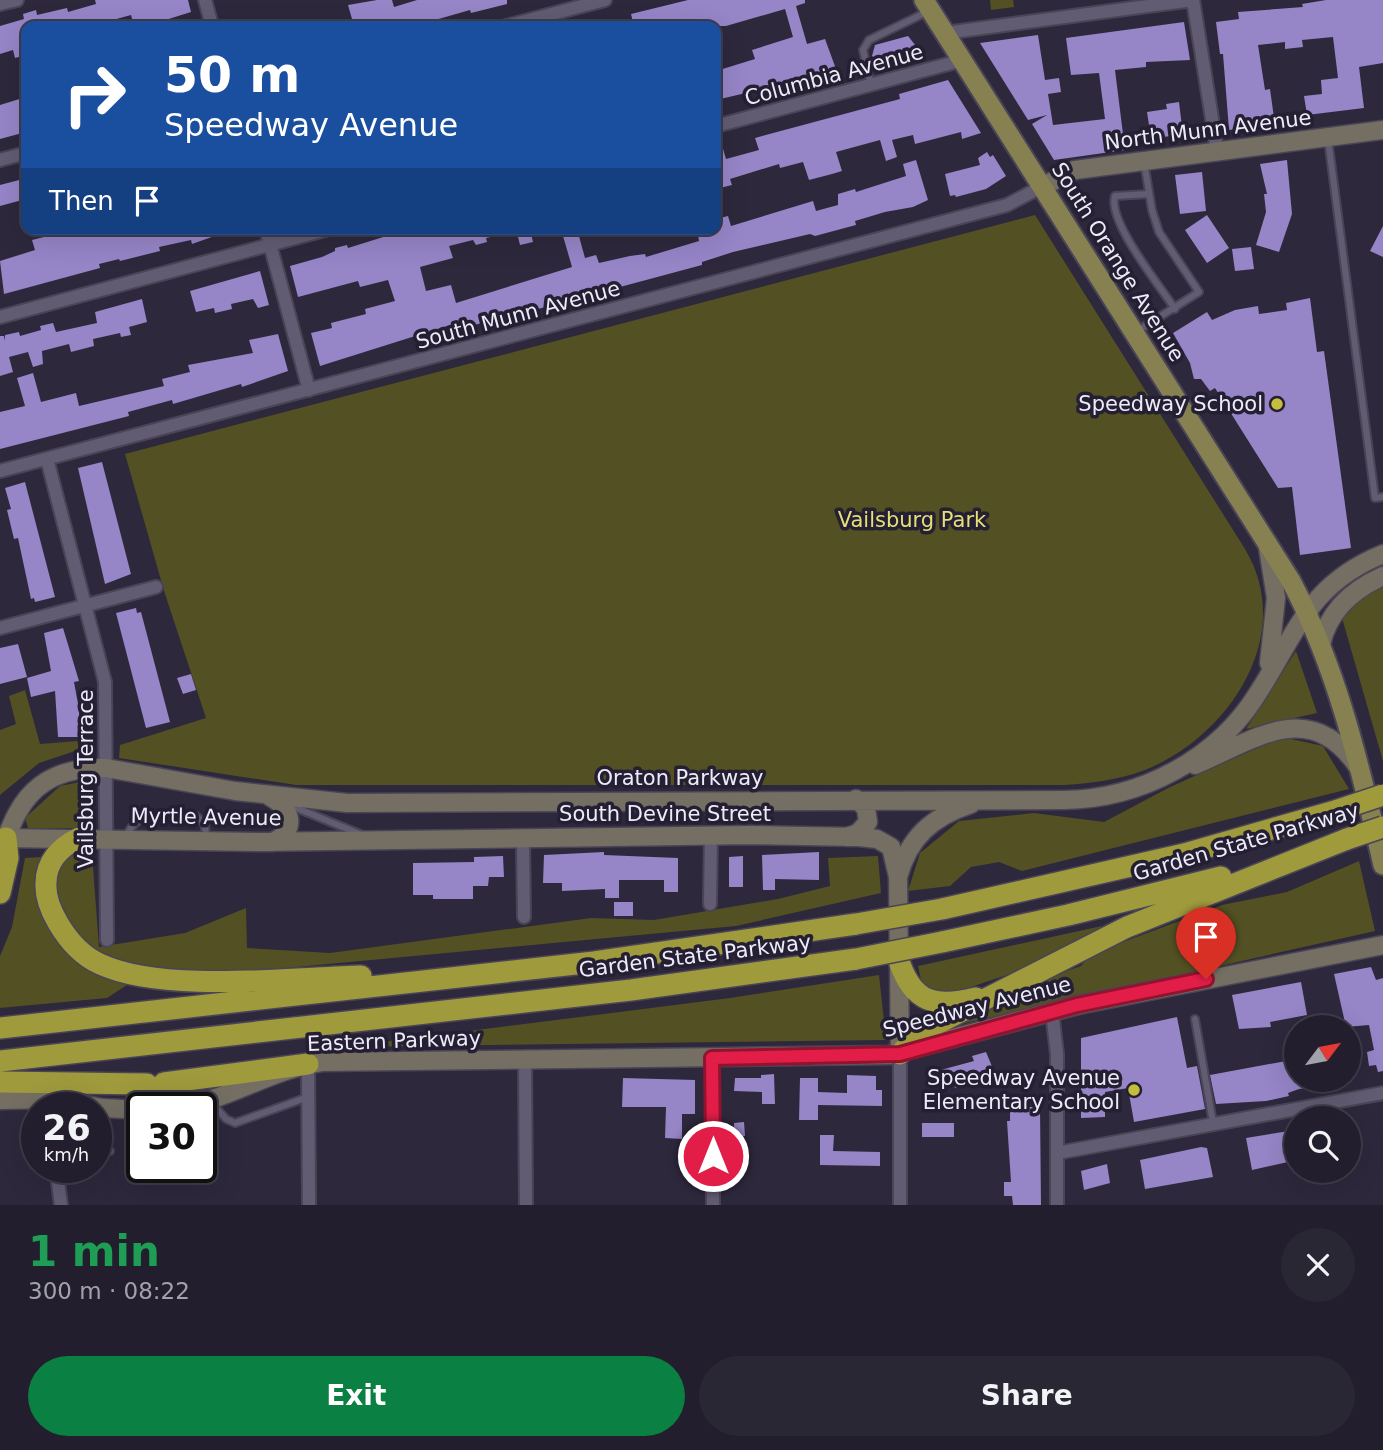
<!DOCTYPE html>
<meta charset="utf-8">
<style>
body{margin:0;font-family:"DejaVu Sans",sans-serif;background:#2a2735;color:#f1f3f6;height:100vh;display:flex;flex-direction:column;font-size:26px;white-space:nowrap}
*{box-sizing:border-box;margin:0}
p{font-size:23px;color:#a2a2aa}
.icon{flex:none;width:38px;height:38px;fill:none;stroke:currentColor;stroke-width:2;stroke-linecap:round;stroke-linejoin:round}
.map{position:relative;height:1205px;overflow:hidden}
.details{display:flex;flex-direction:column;background:#221e2d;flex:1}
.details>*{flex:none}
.hud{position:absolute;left:21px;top:21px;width:700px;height:214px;border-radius:14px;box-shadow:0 7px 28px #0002,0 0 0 2px #3f3c49;background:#1a4fa0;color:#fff;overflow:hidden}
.needle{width:46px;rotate:58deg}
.fabs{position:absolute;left:1284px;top:1015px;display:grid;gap:14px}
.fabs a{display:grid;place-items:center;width:77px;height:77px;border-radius:50%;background:#221e2d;box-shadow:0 7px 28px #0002,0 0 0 2px #3f3c49;font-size:35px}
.speed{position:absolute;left:21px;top:1092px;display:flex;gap:14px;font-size:35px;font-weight:700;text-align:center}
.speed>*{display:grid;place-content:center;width:91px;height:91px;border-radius:50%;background:#221e2d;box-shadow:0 7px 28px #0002,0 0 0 2px #3f3c49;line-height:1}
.speed small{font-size:18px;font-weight:400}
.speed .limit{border:4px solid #111;border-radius:10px;background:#fff;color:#111}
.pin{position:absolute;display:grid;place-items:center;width:60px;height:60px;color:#fff;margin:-72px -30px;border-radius:50% 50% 50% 0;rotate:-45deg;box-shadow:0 0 7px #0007}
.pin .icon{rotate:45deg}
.me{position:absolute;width:77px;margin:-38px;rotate:0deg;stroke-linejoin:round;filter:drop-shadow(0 0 5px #0008)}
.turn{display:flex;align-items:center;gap:24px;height:147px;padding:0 28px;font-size:32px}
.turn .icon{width:91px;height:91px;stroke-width:2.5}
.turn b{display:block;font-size:49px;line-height:60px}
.then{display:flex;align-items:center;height:66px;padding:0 28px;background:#0003;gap:14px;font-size:26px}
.round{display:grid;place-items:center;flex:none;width:74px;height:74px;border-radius:37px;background:#2a2735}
.summary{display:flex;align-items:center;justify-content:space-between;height:119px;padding:0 28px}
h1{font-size:42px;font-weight:800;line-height:52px;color:#1e9e55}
.primary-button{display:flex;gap:14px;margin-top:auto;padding:14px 28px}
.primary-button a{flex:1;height:80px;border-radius:42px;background:#0b8043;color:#fff;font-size:28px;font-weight:800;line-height:80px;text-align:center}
.primary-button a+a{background:#2a2735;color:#f1f3f6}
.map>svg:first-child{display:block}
.green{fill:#535023}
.building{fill:#9685c7}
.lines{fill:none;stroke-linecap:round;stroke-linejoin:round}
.service-casing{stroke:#4a4556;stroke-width:10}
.minor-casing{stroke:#4a4556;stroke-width:16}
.secondary-casing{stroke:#4a4556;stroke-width:21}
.primary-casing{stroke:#4a4556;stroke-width:23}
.motorway-casing{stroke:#4a4556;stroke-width:24}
.service{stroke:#625c73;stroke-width:6}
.minor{stroke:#625c73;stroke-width:12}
.secondary{stroke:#746f62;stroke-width:18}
.primary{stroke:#878152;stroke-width:19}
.motorway{stroke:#9f9a3c;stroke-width:21}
.motorway-bridge-casing{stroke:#4a4556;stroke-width:24;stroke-linecap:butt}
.motorway-bridge{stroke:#9f9a3c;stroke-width:21}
.route-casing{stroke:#92132f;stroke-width:18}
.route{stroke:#e11d48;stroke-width:12}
.poi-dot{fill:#c4bd3e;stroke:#241f32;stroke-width:2.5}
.labels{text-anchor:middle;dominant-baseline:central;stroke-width:7;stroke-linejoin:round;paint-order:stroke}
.street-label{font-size:21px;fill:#edebf8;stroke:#241f32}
.poi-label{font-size:21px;fill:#edebf8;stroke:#241f32;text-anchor:end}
.park-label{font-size:21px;fill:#e4df76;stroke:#241f32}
</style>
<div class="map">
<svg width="1383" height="1205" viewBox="0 0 1383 1205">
<rect width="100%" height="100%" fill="#2d283c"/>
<!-- green -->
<path class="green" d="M990 0H1013L1014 7 991 10Z
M1035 215 1245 549C1297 636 1228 737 1145 770 1119 780 1092 783 1065 785H296L119 758 120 745 206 718 165 594 125 454Z
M1383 584V761L1342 618 1359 597Z
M1296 651 1317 713 1246 729Z
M25 690 40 744 78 741V750L39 763 0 795V730L16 724 9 696Z
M1282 737 1323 746 1349 789 1022 871 999 862 971 867 950 886 908 891 920 853 959 821 1034 813 1104 822 1170 787Z
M90 780 94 828H28L25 818 60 786Z
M92 854 99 947 185 933 246 908 247 948 330 953 591 918 654 920 778 899 830 886 828 858 878 856 881 893 736 926 221 974 150 970 107 998 0 1008V956L12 927 25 858Z
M1359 861 1375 931 961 1024 1038 981 1081 966 1091 954 1222 905 1287 892Z
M1102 926 1101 932 1019 971 950 994 922 985 918 966Z
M879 975 886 1040 343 1047 730 998Z"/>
<!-- building -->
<path class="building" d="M95 0H188L191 12 159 22V19L134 26 131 15 91 26H26V55L15 58 13 50 0 54V26L24 19 23 14 36 10 37 15 67 8 68 12 96 4Z
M377 0H392L394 7 417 0H507V4L471 13 470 10 414 26H354L348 5Z
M688 0H805V3L796 6 807 44 825 39 836 69 807 78 808 82 769 93 767 88 716 100V71L755 59 752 50 793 37 785 9 726 26H634L631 14Z
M1326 0H1383V63L1359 67 1364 108 1307 115 1304 96 1322 94 1321 80 1338 78 1333 37 1302 40 1303 47 1285 49V42L1258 45 1265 90 1270 89 1275 125 1229 130 1223 54H1220L1216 22 1239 19 1238 12 1303 7 1302 4Z
M1184 22 1190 60 1146 62V67L1115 70 1125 150 1054 160 1032 124 1047 115 1028 120 980 43 1038 35 1045 80 1059 78 1061 92 1048 94 1053 125 1105 119 1099 73 1071 75 1066 38Z
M908 36 924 56 885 66 872 56 875 45Z
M948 80 981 133 962 139 961 132 915 144 913 135 892 140 897 157 886 161 880 140 836 152 842 171 832 174 809 180 803 162 780 168 779 164 730 179 732 185 716 189V135H719L726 159 759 150 755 138 900 99 899 94Z
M26 97V132L0 139V105Z
M1179 102 1183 135 1151 138 1147 112 1167 109 1166 104Z
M987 152 990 157 993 155 1006 176 986 189 956 197 955 195 950 196 945 174 980 165 978 158Z
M916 160 928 200 913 207 885 212 855 221 856 225 815 236 810 234 733 252 702 262V265L523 313 490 311 492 320 464 328 463 323 447 326 320 366 311 333 332 328 331 323 366 314 365 309 395 301 388 280 360 287 358 281 298 297 290 266 322 257 335 251V248L347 245 348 248 409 229H505V234L486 238 487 242 476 245 473 240 449 246 453 258 420 267 426 291 451 285 456 303 572 267 561 229H577L585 258 596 255 599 263 630 256 645 254 646 257 699 241 697 229H716V219L728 216 731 226 813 201 816 211 838 205V194L855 189 856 192 906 176 903 164Z
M1287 160 1292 214 1279 252 1256 245 1266 212 1264 194H1267L1260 164Z
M1202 172 1206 211 1180 214 1175 175Z
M23 179 26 199 0 206V185Z
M1207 215 1229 248 1207 263 1185 230Z
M1383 226V257L1370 251Z
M46 229H128L129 237 149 229H223V233L192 244 191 240 159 247 160 251 120 261 119 259 99 264 100 268 4 294 0 261 35 250 32 240 48 236Z
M516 229H530L533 242 520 245Z
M1251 247 1254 269 1235 271 1232 249Z
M260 271 269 305 258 308 253 299 231 304 232 309 215 313 214 308 196 312 190 291Z
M1310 298 1317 352 1324 351 1351 548 1300 555 1292 487 1278 488 1215 388 1210 391 1201 379H1194L1190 363 1173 333 1207 312 1212 320 1235 310 1258 306 1259 314 1287 310 1286 303Z
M142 299 147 322 129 327 131 335 121 337 120 333 93 339 94 346 71 352 69 344 42 351 43 364 33 367 28 352 9 357 13 372 0 376V336H4L5 341V335L19 332 20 336 41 330 40 326 53 323 56 332 97 323 95 312Z
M278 334 288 371 242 387 241 384 173 404 172 400 128 412 129 416 0 449V412L25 406 17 378 33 373 41 402 76 393 79 406 164 386 162 379 190 372 188 365 253 353 249 340Z
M102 462 131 574 105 584 78 468Z
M25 482 55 597 35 602 34 598 31 599 18 538 14 539 7 510 11 509 5 488Z
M136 608 137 613 141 612 170 722 146 728 116 613Z
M63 628 79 681 74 682 79 709V737H58L55 691 31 697 27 678 51 671 44 633Z
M18 644 27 677 0 684V648Z
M191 674 196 690 183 694 177 678Z
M604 852V855L678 858V892H664V880H619V898H605V889L562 891V883H543L544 855Z
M819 852V880L775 879V890H763L762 855Z
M503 856 504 877H489L488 886H473V899H433V895H413V863L474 862V857Z
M743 856V887H729V857Z
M614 902H633V916H614Z
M1371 967 1376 980 1383 978V1071L1378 1072 1376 1065 1369 1066 1367 1052 1374 1050 1369 1025 1346 1027 1334 974Z
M1301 982 1307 1015 1270 1022 1271 1027 1239 1029 1232 995Z
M1177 1017 1187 1068 1197 1066 1205 1109 1134 1122 1128 1088 1105 1092V1117L1081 1118V1038Z
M986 1052 996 1076 955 1088 954 1083 941 1086 937 1071 974 1061 972 1056Z
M1297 1059V1080H1318V1086L1299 1089 1288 1093 1289 1096 1266 1101 1216 1104 1210 1075Z
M774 1074 775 1104H762V1092L734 1091 735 1078H761V1075Z
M847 1075 876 1076V1090H882V1106L818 1105V1120H799L800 1078H818V1092L847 1093Z
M623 1078 695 1080V1114H682V1139L665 1138 666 1107H622Z
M1010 1107H1040L1041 1205H1013L1012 1196H1004V1182H1011L1007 1121H1010Z
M744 1122 745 1136 734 1137V1123Z
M922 1123H954V1137H922Z
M1289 1131H1297V1160L1252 1170 1246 1138Z
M820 1135H834L833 1151 880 1152V1166L820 1165Z
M1201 1147 1207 1148 1213 1177 1145 1189 1140 1160Z
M1107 1164 1110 1183 1084 1190 1081 1171Z"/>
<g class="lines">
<!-- service casing -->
<g class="service-casing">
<path id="service" d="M871 85 863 50 869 40 929 11
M1328 139 1375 498 1383 497
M1149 194 1115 196C1107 221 1160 286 1175 309
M1137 331 1199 292 1159 232 1152 210 1144 162
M289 805 360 834
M126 837C139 806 166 816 196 816L204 823 207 838
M1195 1019 1213 1123
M211 1102 226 1119 235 1123 308 1097
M96 1152 110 1151"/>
</g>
<!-- minor casing -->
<g class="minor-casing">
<path id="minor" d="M205 0 212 26
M0 4 17 0
M506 26 605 0
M945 33 1193 0 1217 150
M716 126 963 60
M0 160 26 153
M266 229 309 390
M0 317 329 229
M47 459 105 682 107 940
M0 471 1007 205 1043 186
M0 628 156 587
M523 838 524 917
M710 904 711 836
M1052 1012 1057 1054V1205
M900 1054V1205
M712 1058 713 1205
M525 1061 526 1205
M308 1064 309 1205
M1057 1153 1383 1093
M56 1167 61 1205"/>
</g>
<!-- secondary casing -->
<g class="secondary-casing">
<path id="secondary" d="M1043 186 1075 170 1383 130
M1268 548 1276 598 1269 663
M1321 645C1328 611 1352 590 1383 576
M1195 765C1256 739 1310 697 1358 767
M269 796C291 808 299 829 273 842
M847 837 858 833 868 822 866 808 856 799
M6 838 256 842 751 835 859 837 877 839 891 847 898 877
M0 845C9 836 11 823 18 812 37 777 69 767 106 768L235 791 347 803 1064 800C1141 799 1217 759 1258 693 1297 632 1309 584 1383 554
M900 1054 898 877C909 837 932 817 971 804
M0 1100 53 1099 103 1108 142 1110
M176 1108C227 1101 271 1069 322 1062L889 1055 1078 1005 1383 945"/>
</g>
<!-- primary casing -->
<g class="primary-casing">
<path id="primary" d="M924 0 1291 581C1338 670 1360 767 1383 865"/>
</g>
<!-- motorway casing -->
<g class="motorway-casing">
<path id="motorway" d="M79 838C60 847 46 862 46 883 45 897 51 911 58 923 68 940 82 956 100 964 162 993 290 978 361 976
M0 893 8 858 6 838
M942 909 1184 854 1338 810
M942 942 1068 915 1221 877
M899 961C913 1003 935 1008 976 998
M0 1028 594 962 856 924
M900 1054 919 1033 1127 927 1347 839
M0 1061 631 990 856 959
M0 1082 147 1084
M164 1083 308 1064"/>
</g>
<!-- service -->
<use href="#service" class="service"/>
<!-- minor -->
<use href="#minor" class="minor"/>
<!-- secondary -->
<use href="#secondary" class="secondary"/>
<!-- primary -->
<use href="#primary" class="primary"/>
<!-- motorway -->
<use href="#motorway" class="motorway"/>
<!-- motorway-bridge casing -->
<g class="motorway-bridge-casing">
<path id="motorway-bridge" d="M1338 810 1383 795
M1347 839 1383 827
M856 924 942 909
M856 959 942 942"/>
</g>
<!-- motorway-bridge -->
<use href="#motorway-bridge" class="motorway-bridge"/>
</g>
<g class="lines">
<!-- route casing -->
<g class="route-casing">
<path id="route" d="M713 1156 712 1058 900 1054 1077 1005 1206 979"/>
</g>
<!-- route -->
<use href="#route" class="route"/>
</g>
<!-- markers -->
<g class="poi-dot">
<circle cx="1277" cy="404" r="7"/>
<circle cx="1134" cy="1090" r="7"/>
</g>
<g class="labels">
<!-- street labels -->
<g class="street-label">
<text transform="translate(834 75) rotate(-15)">Columbia Avenue</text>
<text transform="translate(1208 130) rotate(-7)">North Munn Avenue</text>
<text transform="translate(1118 262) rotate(58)">South Orange Avenue</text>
<text transform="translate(518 315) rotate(-15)">South Munn Avenue</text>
<text x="680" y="778">Oraton Parkway</text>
<text transform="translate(86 779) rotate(-90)">Vailsburg Terrace</text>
<text x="665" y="814">South Devine Street</text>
<text transform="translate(206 817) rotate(1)">Myrtle Avenue</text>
<text transform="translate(1246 842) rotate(-16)">Garden State Parkway</text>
<text transform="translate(695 956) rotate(-7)">Garden State Parkway</text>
<text transform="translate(977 1007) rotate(-14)">Speedway Avenue</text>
<text transform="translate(394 1041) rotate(-2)">Eastern Parkway</text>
</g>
<!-- poi labels -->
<g class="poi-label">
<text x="1263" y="404">Speedway School</text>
<text x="1120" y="1078">Speedway Avenue<tspan x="1120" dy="24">Elementary School</tspan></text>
</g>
<!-- park labels -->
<g class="park-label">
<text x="912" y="520">Vailsburg Park</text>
</g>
</g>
</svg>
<div class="fabs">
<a><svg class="needle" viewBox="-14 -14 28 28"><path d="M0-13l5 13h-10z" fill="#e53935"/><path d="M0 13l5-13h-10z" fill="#a2a2aa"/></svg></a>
<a><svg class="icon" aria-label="search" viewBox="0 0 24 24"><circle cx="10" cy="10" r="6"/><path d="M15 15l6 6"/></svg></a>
</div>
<div class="speed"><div>26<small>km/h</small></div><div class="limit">30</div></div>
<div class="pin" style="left:1206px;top:979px;background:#d93025"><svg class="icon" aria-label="arrive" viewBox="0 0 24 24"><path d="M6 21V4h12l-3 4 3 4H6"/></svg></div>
<svg class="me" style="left:713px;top:1156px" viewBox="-20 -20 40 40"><circle r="17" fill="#e11d48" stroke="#fff" stroke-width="3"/><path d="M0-11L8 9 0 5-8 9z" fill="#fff"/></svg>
<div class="hud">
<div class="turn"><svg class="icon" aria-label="right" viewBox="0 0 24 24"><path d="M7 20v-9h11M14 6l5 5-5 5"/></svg><div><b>50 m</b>Speedway Avenue</div></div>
<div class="then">Then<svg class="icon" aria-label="arrive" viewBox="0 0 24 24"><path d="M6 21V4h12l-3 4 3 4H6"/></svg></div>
</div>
</div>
<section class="details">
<div class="summary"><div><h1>1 min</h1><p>300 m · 08:22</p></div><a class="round"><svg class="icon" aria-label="close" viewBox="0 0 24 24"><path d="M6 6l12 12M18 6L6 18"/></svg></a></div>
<div class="primary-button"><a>Exit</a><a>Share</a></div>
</section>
